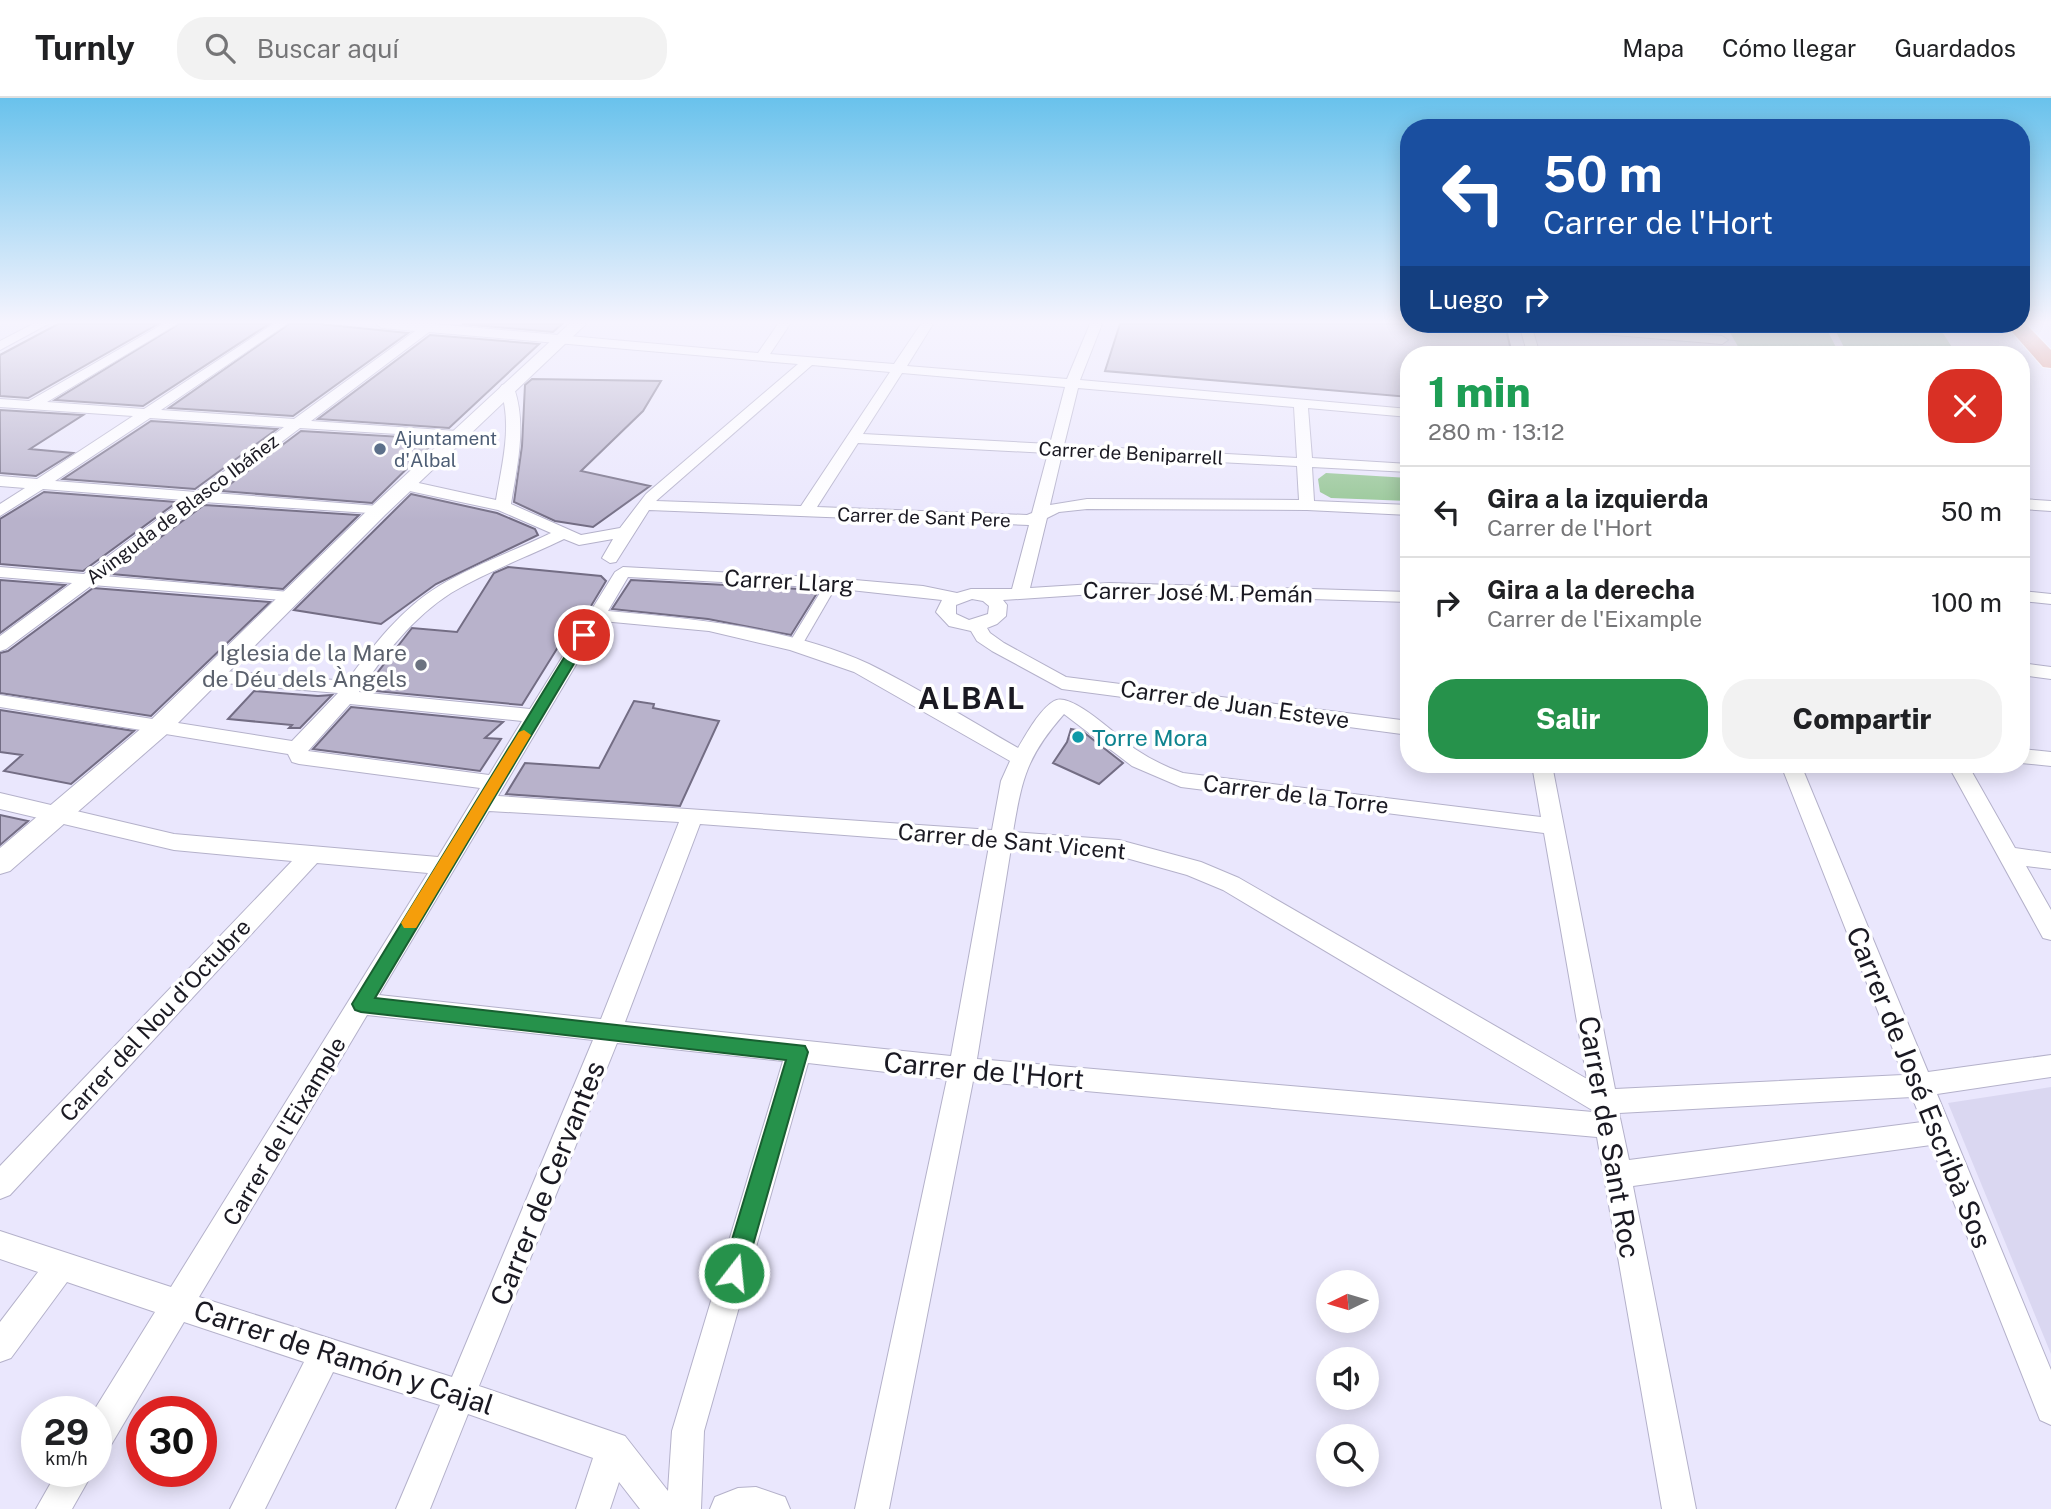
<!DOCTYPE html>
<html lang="es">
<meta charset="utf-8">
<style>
body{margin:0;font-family:"Public Sans",sans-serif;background:#f2f2f2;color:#202124;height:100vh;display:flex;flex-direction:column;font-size:26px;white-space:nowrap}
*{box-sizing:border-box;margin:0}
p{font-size:23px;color:#757577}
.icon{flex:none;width:38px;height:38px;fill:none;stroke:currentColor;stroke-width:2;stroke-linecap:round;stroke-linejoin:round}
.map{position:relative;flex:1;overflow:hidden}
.details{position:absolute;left:1400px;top:248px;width:630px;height:427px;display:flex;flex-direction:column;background:#fff;border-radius:28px;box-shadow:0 4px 18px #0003}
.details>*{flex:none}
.guide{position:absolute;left:1400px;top:21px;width:630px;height:214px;border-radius:28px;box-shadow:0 4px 18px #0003;background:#1a4fa0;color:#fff;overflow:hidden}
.needle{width:46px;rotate:265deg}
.controls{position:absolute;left:1316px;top:1172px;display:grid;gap:14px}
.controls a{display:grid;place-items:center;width:63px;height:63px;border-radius:50%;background:#fff;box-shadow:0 4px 18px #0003;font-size:35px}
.speed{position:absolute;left:21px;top:1298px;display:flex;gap:14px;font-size:35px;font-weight:700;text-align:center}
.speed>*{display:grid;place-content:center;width:91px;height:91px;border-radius:50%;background:#fff;box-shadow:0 4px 18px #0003;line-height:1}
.speed small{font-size:18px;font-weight:400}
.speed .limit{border:10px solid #d22;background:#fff;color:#111}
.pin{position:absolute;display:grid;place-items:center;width:60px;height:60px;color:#fff;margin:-30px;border:4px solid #fff;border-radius:50%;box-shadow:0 2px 7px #0007}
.me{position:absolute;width:77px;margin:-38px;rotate:16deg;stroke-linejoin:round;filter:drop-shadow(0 0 5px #0008)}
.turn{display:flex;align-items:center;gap:24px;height:147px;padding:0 28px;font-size:32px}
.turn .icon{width:91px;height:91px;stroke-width:2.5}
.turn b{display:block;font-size:49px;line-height:60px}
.then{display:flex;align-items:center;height:66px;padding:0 28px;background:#0003;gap:14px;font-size:26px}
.round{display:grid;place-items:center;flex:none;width:74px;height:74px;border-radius:28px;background:#f2f2f2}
.headline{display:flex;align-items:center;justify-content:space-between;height:119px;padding:0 28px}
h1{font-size:42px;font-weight:800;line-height:52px;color:#1e9e55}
.cta{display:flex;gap:14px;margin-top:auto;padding:14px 28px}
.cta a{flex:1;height:80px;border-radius:28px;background:#26924b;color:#fff;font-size:28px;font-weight:800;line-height:80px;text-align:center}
.cta a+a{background:#f2f2f2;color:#202124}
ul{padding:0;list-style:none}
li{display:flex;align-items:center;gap:21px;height:91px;padding:0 28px;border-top:2px solid #e0e0e0}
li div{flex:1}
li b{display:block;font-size:26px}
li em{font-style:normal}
header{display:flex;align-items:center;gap:42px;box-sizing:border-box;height:98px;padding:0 35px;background:#fff;border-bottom:2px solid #e0e0e0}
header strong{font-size:33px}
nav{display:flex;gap:38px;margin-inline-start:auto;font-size:24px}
.search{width:490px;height:63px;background:#f2f2f2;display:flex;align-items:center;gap:18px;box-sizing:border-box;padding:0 24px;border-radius:28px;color:#757577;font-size:26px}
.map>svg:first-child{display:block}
.built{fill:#dad7f1}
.green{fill:#95c694}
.building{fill:#b8b2cb;stroke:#736d84;stroke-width:2}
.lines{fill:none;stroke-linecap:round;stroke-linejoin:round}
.pedestrian-casing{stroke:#b4b1ca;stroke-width:2}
.minor-casing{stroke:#b4b1ca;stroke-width:2}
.tertiary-casing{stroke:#b4b1ca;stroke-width:2}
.trunk-casing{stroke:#fff;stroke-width:2}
.pedestrian{fill:#fff;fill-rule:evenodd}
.minor{fill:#fff;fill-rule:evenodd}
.tertiary{fill:#fff;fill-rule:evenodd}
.trunk{fill:#d88267;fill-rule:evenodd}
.route{fill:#26924b;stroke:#195f31;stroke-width:2}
.slow{fill:#f59e0b}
.service-dot{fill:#5c6f8a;stroke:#fff;stroke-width:2.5}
.worship-dot{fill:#6b7280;stroke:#fff;stroke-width:2.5}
.culture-dot{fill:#0f9aa8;stroke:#fff;stroke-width:2.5}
.labels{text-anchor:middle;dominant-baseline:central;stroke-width:7;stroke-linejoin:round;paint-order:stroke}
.far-service-label{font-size:19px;fill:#4e5e75;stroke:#fff;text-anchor:start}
.far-street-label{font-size:19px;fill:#1a1922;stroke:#fff}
.street-label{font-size:23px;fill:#1a1922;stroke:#fff}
.worship-label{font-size:23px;fill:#5b616d;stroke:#fff;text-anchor:end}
.culture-label{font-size:23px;fill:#0d838f;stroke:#fff;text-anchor:start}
.near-street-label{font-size:28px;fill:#1a1922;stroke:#fff}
.district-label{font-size:30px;font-weight:bold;letter-spacing:2px;fill:#1a1922;stroke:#fff}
</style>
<header>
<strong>Turnly</strong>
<div class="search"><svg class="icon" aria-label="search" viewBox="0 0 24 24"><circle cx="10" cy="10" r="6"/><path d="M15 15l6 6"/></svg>Buscar aquí</div>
<nav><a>Mapa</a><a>Cómo llegar</a><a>Guardados</a></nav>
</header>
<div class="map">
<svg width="2051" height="1411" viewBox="0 0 2051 1411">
<rect width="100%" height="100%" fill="#eae7fd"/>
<!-- built -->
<path class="built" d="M2051 989V1256L1948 1005Z"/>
<!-- green -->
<path class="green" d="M1725 226H1824L1840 257H1743Z
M1832 226H1937L1957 257H1848Z
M1326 375 1409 380V403L1331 400 1320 394 1318 381Z"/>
<!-- building -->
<path class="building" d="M58 226H158L28 300 0 298V257Z
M179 226H269L143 308 55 302Z
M289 226H319L408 235 293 318 169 310Z
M462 226H562L553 234Z
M1120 226H1505L1512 257H1409V299L1105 273Z
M430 237 539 246 449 330 318 321Z
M532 281 661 283 643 313 581 373 650 388 593 429 555 423 514 404 522 348 525 287Z
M0 312 83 317 30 351 73 355 36 378 0 375Z
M151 323 277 331 195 391 63 381Z
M301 333 437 341 372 405 221 393Z
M44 394 177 404 83 473 0 466V421Z
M411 396 497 415 535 431 538 437 436 486 381 526 294 512Z
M204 407 359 417 283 491 111 476Z
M508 469 601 478 606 483 588 513 581 512 522 607 364 592 412 530 457 534 494 475Z
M0 482 65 487 0 535Z
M631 482 819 492 791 537 708 521 612 511Z
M93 490 270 504 151 618 0 595V555L8 553Z
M254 593 318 598 332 597 300 630H289L292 627 228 621Z
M634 603 654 606 653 610 719 623 680 708 506 696 525 665 599 670Z
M351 609 503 624 485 640 501 641 480 673 313 651Z
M0 612 134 633 71 686 4 673 22 657 0 654Z
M1071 631 1082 633 1123 665 1099 686 1053 665 1067 644Z
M0 717 28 723 0 747Z"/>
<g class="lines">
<!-- pedestrian casing -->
<g class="pedestrian-casing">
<path id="pedestrian" d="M832 481 838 485 802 547 795 551 790 550 788 547 826 485Z"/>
</g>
<!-- minor casing -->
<g class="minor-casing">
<path id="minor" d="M33 226H48L0 252V243Z
M163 226H177L47 304 144 311 273 226H287L161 312 294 321 415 233 382 230 376 226H435L758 255 778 226H790L770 256 894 266 921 226H933L907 268 1067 281 1090 226H1102L1080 282 1409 311V319L1308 310 1312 360 1409 366V374L1312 369 1314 403 1409 407V417L1307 412 1087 411 1059 414 1047 420 1030 490 1109 485 1409 494V504L1109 495 1003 502 1007 507 1006 518 997 526 987 530 990 535 1004 545 1066 579 1409 623V637L1062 591 992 553 977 543 971 533 949 528 936 514 942 502 832 490 628 479 608 513C695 521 788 529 869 566 920 591 969 622 1018 650 1027 635 1040 611 1054 603 1071 592 1120 641 1135 651 1150 661 1166 669 1183 675L1541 719 1532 667H1552L1615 991 1903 977 1781 667H1801L1928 974 2051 957V979L1937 996 2051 1272V1327L2040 1322 1931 1047 1633 1088 1696 1411H1662L1597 1039 973 983 889 1411H855L947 981 808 965 704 1333 701 1411H640L619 1384 610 1411H576L593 1360 468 1316 430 1411H396L440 1307 333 1274 265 1411H230L304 1264 184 1224 108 1352 96 1356V1314H93L155 1214 67 1184 11 1260 0 1264V1224L38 1174 0 1161V1133L171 1189 428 775 317 765 10 1097 0 1101V1068L292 763 174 752 0 711V695L174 736 438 759 480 690 299 666 292 664 288 656 0 609V597L292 643 338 595 212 584 205 582 203 578 205 574 212 572 347 583C373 548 401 511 439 488 474 467 514 453 551 435L498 412 405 392 397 387 405 382 496 402C502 366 513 326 500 290L502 287 507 286 514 290C527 327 517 368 511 406L581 437 620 430 646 396 798 266 429 234 311 323 457 333 464 337 462 340 300 330 214 395 378 408 384 410 386 413 384 416 203 404 104 478 290 494 299 499 296 503 92 487 6 551 0 553V538L72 485 0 479V469L84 476 184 402 43 391 0 418V406L25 390 0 388V378L37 381 133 318 0 309V301L29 303ZM812 267 890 274 801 408 656 403ZM902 275 1065 289 1050 346 863 336ZM1078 290 1294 309 1297 360 1064 347ZM150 320 284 329 196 394 55 383ZM858 345 1048 355 1032 415 1027 417 817 409ZM1062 356 1297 368 1299 402 1087 401 1050 407ZM649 412 1029 427 1012 491H971L957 495 923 488 832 480 623 469 615 474 530 611 359 594C384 557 413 519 451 495 486 474 527 459 564 441L579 447 613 441 602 460 610 465 616 464ZM972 501 983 503 989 508 988 516 969 522 956 516V507ZM602 523 709 533 790 552 854 574 1010 663 1001 683 992 732 498 698ZM350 606 522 623 489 677 308 653ZM1064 616 1132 668 1181 689 1544 735 1587 981 1239 780 1201 764 1119 742 1013 734C1022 680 1027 658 1064 616ZM489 713 679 724 601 921 379 897ZM700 726 989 748 951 958 625 924ZM1011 750 1119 758 1187 777 1223 792 1592 1012 1593 1014 977 961ZM367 917 593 942 452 1279 199 1199ZM617 945 783 963 672 1333 668 1393 625 1338 479 1288ZM1912 999 1922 1024 1629 1062 1619 1015Z
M1519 226H1571L1722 238 1728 242 1722 246 1532 230 1540 257H1528Z
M2021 401 2051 403V413L2021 411Z
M2021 493 2051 496V506L2021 503Z
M2021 565 2051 569V581L2021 577Z
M2021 651 2051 654V668L2021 665Z
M1948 667H1968L2015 750 2051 755V771L2026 768 2051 812V842L2043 840Z
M57 1374H93L72 1411H36Z
M756 1389 785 1399 790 1411H710L715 1399 738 1390Z"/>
</g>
<!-- tertiary casing -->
<g class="tertiary-casing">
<path id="tertiary" d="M569 226H586L385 417 168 635 10 773 0 776V750L150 623 371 409Z"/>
</g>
<!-- trunk casing -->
<g class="trunk-casing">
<path id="trunk" d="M2005 226H2026L2051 252V270L2043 269Z"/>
</g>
<!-- pedestrian -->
<use href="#pedestrian" class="pedestrian"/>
<!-- minor -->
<use href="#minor" class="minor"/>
<!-- tertiary -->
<use href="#tertiary" class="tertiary"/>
<!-- trunk -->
<use href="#trunk" class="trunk"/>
</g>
<!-- sky -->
<linearGradient id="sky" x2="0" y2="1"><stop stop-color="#69c2ec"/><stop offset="0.53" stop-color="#f6f4fe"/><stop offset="1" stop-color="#f6f4fe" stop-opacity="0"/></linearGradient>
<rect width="2051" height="423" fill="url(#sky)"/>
<!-- route -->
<path class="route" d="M584 533 591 537 375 900 805 948 808 954 745 1175 742 1183 734 1186 726 1183 722 1175 786 962 361 914 355 912 352 906 578 537Z"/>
<!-- slow -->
<path class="slow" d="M524 632 531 637 416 830H404L401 825 404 820 519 634Z"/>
<!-- markers -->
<circle class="service-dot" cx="380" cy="351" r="7"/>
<circle class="worship-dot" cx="421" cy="567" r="7"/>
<circle class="culture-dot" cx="1078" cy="639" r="7"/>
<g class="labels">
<!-- far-service labels -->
<g class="far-service-label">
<text x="394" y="340">Ajuntament<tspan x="394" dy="22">d'Albal</tspan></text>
</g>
<!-- far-street labels -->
<g class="far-street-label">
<text transform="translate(1131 355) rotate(3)">Carrer de Beniparrell</text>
<text transform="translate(182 411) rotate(-37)">Avinguda de Blasco Ibáñez</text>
<text transform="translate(924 419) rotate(2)">Carrer de Sant Pere</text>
</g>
<!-- street labels -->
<g class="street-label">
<text transform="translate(789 483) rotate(3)">Carrer Llarg</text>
<text transform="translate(1198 494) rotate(1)">Carrer José M. Pemán</text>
<text transform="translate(1235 606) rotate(8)">Carrer de Juan Esteve</text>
<text transform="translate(1296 696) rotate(7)">Carrer de la Torre</text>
<text transform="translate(1012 743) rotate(5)">Carrer de Sant Vicent</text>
<text transform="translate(155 922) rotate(-47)">Carrer del Nou d'Octubre</text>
<text transform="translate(284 1033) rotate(-59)">Carrer de l'Eixample</text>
</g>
<!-- worship labels -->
<g class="worship-label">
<text x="407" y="554">Iglesia de la Mare<tspan x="407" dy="26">de Déu dels Àngels</tspan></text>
</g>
<!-- culture labels -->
<g class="culture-label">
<text x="1092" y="639">Torre Mora</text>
</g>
<!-- near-street labels -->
<g class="near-street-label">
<text transform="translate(984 972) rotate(5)">Carrer de l'Hort</text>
<text transform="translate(1920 989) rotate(68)">Carrer de José Escribà Sos</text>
<text transform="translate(1610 1039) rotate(80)">Carrer de Sant Roc</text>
<text transform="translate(547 1085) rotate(-68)">Carrer de Cervantes</text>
<text transform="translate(344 1259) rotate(18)">Carrer de Ramón y Cajal</text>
</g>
<!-- district labels -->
<g class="district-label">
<text x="972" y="600">ALBAL</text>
</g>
</g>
</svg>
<div class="controls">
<a><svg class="needle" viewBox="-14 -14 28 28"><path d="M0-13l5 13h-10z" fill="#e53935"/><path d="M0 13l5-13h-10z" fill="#757577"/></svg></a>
<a><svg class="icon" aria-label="sound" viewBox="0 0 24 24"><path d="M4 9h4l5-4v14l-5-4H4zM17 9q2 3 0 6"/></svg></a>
<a><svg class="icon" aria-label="search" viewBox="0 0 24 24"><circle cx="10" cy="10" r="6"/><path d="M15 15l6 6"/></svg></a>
</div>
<div class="speed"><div>29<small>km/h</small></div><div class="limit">30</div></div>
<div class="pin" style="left:584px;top:537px;background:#d93025"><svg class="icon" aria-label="arrive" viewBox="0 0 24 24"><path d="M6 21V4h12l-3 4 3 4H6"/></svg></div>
<svg class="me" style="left:734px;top:1175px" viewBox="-20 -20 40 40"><circle r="17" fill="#26924b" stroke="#fff" stroke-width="3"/><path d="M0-11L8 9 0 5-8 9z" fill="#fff"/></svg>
<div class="guide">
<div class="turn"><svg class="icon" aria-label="left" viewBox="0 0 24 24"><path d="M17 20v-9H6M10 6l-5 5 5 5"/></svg><div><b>50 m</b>Carrer de l'Hort</div></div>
<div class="then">Luego<svg class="icon" aria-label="right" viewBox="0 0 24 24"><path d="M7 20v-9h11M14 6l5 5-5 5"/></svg></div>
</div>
<section class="details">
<div class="headline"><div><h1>1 min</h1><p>280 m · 13:12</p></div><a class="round" style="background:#d93025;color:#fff"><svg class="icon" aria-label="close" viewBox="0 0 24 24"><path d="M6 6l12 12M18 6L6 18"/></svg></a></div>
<ul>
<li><svg class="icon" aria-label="left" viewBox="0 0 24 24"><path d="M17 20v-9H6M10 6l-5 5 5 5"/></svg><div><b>Gira a la izquierda</b><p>Carrer de l'Hort</p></div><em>50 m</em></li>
<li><svg class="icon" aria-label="right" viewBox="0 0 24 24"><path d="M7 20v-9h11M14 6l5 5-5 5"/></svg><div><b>Gira a la derecha</b><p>Carrer de l'Eixample</p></div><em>100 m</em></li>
</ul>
<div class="cta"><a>Salir</a><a>Compartir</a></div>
</section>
</div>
